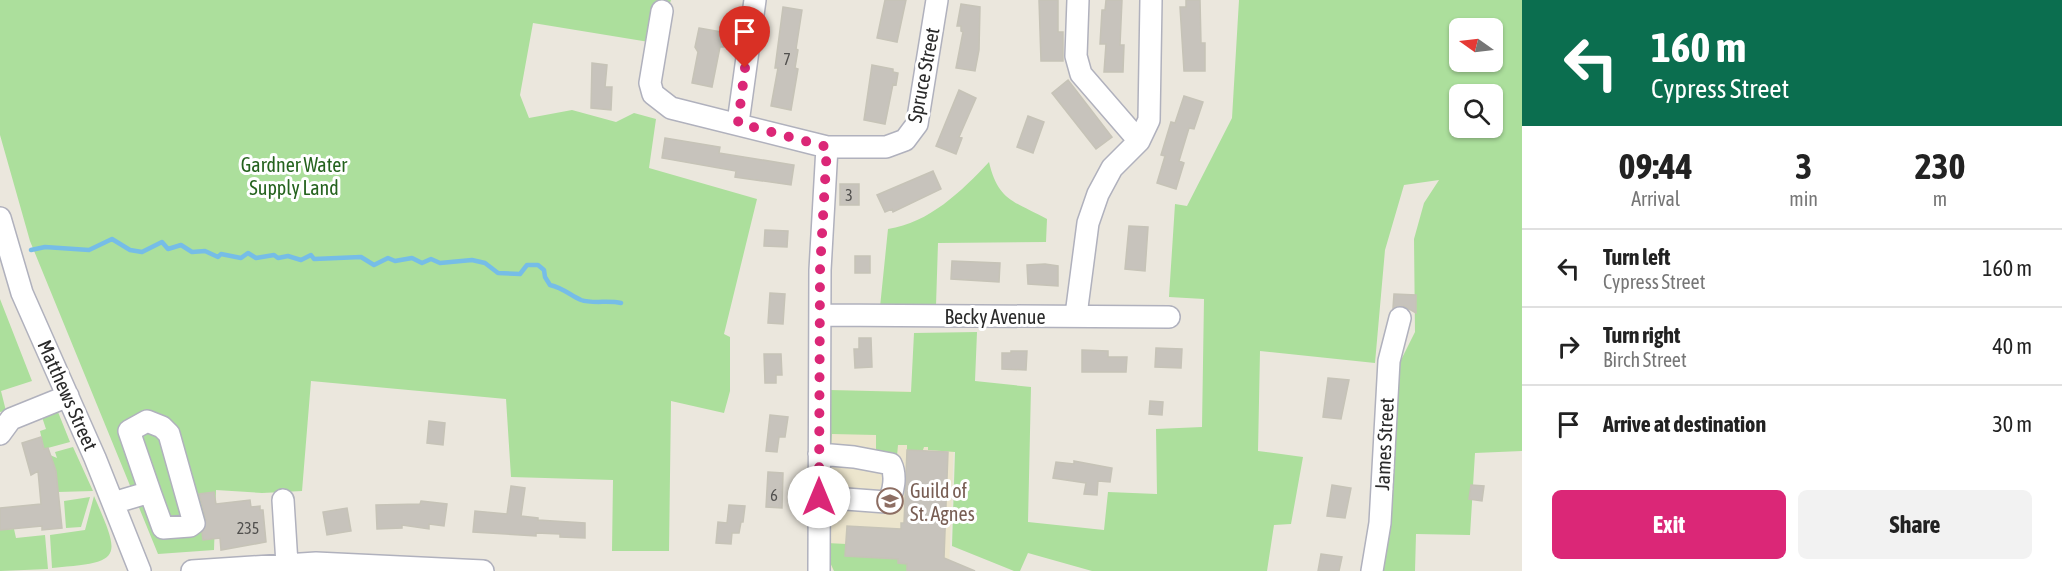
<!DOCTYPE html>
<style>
body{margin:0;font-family:"Asap Condensed",sans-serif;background:#f2f2f2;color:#222;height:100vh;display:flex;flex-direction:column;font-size:22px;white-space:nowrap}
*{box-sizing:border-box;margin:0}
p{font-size:20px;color:#767676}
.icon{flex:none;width:33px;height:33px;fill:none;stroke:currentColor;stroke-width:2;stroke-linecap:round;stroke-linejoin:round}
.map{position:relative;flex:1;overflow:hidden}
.side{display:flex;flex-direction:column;background:#fff;width:540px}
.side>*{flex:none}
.top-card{background:#0b6e4f;color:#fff;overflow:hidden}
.needle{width:39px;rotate:284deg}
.fabs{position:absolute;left:1449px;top:18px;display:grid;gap:12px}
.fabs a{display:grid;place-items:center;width:54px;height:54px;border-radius:9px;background:#fff;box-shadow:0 2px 4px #0004;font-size:30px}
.pin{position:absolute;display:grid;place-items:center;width:51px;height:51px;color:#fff;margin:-62px -26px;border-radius:50% 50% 50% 0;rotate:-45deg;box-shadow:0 0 6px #0007}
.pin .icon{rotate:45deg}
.me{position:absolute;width:66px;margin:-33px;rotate:0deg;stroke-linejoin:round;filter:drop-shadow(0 0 4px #0008)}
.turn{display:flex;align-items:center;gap:21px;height:126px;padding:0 30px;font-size:27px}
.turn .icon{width:78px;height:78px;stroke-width:2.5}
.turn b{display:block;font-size:42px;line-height:51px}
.eta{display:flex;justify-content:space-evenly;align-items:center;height:102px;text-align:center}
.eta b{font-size:36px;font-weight:700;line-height:42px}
.action{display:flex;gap:12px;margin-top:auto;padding:12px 30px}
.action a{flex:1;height:69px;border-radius:9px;background:#db2777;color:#fff;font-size:24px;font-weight:700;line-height:69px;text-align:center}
.action a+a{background:#f2f2f2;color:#222}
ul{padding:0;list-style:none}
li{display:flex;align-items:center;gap:18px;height:78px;padding:0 30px;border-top:2px solid #e0e0e0}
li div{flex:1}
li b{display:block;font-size:22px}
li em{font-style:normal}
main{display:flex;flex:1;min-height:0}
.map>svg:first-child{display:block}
.education{fill:#ece5cd}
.green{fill:#acdf9c;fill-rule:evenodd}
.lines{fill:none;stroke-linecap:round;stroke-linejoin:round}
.stream{stroke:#76bde7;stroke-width:4.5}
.building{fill:#c7c3bc;stroke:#c6c3b7;stroke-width:1.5}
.minor-casing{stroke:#b0b1bd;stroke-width:24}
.minor{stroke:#fff;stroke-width:21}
.route{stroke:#db2777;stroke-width:10;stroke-dasharray:0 18}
.labels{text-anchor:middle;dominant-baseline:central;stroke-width:6;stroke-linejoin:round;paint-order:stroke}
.number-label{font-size:16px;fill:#51504e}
.street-label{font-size:20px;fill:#2a2a2a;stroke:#fff}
.park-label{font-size:20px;fill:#25631e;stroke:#fff}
.education-label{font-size:20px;fill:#785e54;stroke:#fff;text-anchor:start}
</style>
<main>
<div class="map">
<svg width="1522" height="571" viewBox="0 0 1522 571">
<rect width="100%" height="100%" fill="#ebe7dd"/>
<!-- education -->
<path class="education" d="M829 390 956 392 949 571H834L830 567 828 525Z"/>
<!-- green -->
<path class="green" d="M0 0H671L670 3 657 1 649 42 533 23 520 95 529 118 572 110 616 122 634 113 656 119 649 168 757 199 724 334 730 337V391L724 413 671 401 669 551H612L613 480 511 477 506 399 311 381 302 491 262 493 216 490 214 550 158 554 30 241 0 135Z
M1239 0H1522V451L1475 453 1470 535 1416 534 1415 571H1378L1399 364 1415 332 1414 239 1424 203 1439 180 1404 185 1385 250 1375 363 1260 351 1258 451 1303 457 1291 524 1274 525 1267 571H1092L1028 553 1020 571H1014L952 546 955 452 928 450V447H924L923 450H907V445H898L897 456H876V435L832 434 831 447H829V390L911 392 914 333 977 332 975 381 1031 387 1028 522 1104 530 1108 492 1157 494 1156 429 1202 427 1204 299 1169 297 1175 204 1187 206 1232 118ZM1460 28H1492V62H1460ZM1460 94H1492V128H1460Z
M989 162C998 201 1014 201 1047 219L1046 242 938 243 936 306 880 307 888 229C929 223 962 191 989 162Z
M0 299 32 381 1 391 6 411 0 412Z
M54 411 58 412 70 442 44 449 40 431 46 429 41 414Z
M73 447 93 491 58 492 56 472 45 473 50 455 57 458 55 452Z
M94 496C122 560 122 562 52 568L50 535 85 530Z
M90 497 81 527 66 528 64 501Z
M14 529 16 538 45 535 48 569 0 571V530Z
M827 543 846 544V556L898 559V563L907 564V571H834L827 556Z"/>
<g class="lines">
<!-- stream -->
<path class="stream" d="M31 250 45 247 89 250 112 239 130 250 142 252 162 242 168 249 181 245 192 252 205 251 218 257 221 254 241 258 248 253 256 258 274 255 278 258 288 256 301 260 311 255 314 259 361 257 374 265 388 258 395 261 412 258 422 263 431 259 440 263 472 260 485 263 498 273 520 274 527 265H538L544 270 545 277 550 285C563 288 570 295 581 300 592 304 609 300 621 303"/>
</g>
<!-- building -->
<path class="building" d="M885 0H906L897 42 877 38Z
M1039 0H1058V32H1063V61H1041Z
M1106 0H1122L1120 45H1124L1123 72H1104L1106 44H1100L1102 10H1105Z
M1186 0H1200L1201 43H1205V71H1184L1180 7H1186Z
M961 4 980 7 979 50 975 71 956 68 963 32 961 31V26H957Z
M783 7 802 10 796 49 798 50 795 68 798 69 791 110 771 106 778 68H775Z
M699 28 721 32V35L726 36 724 47H720L712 87 692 83 698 52 695 47Z
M592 63 607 65 605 87H612L611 110 591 108Z
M872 65 893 69V72L898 73 896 85 893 84 885 124 864 120Z
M1068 80 1112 137 1096 149 1052 93Z
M959 90 976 98 959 137 962 138 956 154 936 146Z
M1184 96 1203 102 1194 129 1189 128 1179 161 1184 163 1176 189 1157 183 1165 156 1161 155 1171 122 1175 123Z
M1028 116 1044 122 1033 153 1017 147Z
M665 138 720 147 719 153 794 165 791 185 735 177 736 171 662 158Z
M933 171 941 189 893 212 892 209 885 212 877 195Z
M840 184H859V205H840Z
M1129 226 1148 227 1145 271 1125 269Z
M765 230 788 231 787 247 764 246Z
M855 256H870V273H855Z
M952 261 1000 263 999 282 951 279Z
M1045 264 1058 266V286L1028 284 1027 265Z
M770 293 785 294 783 324 768 323Z
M1394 294 1416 295V313L1404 306 1393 308Z
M859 338H871L872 367 855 368 854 349H859Z
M1156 348 1182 349 1181 368 1155 367Z
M1082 350 1108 351V357H1127L1126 372H1082Z
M1011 351H1027L1026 370 1002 369V353H1011Z
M764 354H781L782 375H776V383H765Z
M1328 378 1349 380 1341 419 1323 417Z
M1150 401 1163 402 1162 415 1149 414Z
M770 415 788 417 785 437H779L777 452 766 451Z
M429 421 445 423 443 445 427 443Z
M41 437 44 449 48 448 56 471 62 528 42 530V526L0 530V508L41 504 38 471 31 475 22 443Z
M907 450 948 452 944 558 975 571H907V564L898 563V559L845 556 847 526 901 529V523H904Z
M1074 461 1112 468 1110 482 1098 481 1097 495 1084 494 1086 483 1053 478 1056 462 1074 464Z
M768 472 783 473 782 508 766 507Z
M1332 485 1351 488 1345 518 1327 516Z
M1471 485 1484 486 1482 501 1469 499Z
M511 486 525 488 521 516 538 518V520L585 523V538L560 537V534L536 533V536L473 532 475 511 507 514Z
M214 492 216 504 250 500 251 507 260 506V510H263L266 542 221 550 220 538 203 540 202 533 206 520 199 494Z
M421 501 447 504 444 526 429 524V529L402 525V528L377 529 376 505 420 504Z
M729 505 745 506 743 522H741L739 533H732L731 544 716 543 718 522 727 523Z
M347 508 351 531 327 535 323 512Z
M1321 554 1342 557 1339 571H1318Z"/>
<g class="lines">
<!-- minor casing -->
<g class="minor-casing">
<path id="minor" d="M1078 0 1076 56 1081 74 1139 141
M662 11 650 83 653 94 671 108 827 147H886L905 140 917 124 937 0
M738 123 755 0
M0 218 22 293 95 458 140 571
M820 315 1169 317
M1076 315 1088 223 1098 194 1112 168 1139 141 1149 120 1151 0
M0 434 11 419 68 396
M819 497 886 502C895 494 896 474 891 464L854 457 819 454
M283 500 287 564
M113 503 150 492 163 528 190 526 194 523 169 434 162 427 147 421 129 431 150 492
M192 571 316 563 483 571
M819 571 820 270 827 147
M1372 571 1380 523 1389 361 1400 318"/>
</g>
<!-- minor -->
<use href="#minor" class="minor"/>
</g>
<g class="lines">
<!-- route -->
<path class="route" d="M745 68 738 123 827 147 820 270 819 497"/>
</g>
<!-- icons -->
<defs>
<g id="school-ring" transform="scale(1.35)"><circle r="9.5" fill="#fff" stroke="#8d6e63" stroke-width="1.5"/><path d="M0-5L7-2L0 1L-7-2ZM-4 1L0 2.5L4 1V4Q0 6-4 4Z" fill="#8d6e63"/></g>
</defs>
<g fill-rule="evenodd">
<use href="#school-ring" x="890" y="501"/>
</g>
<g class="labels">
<!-- number labels -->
<g class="number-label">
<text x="787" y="59">7</text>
<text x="849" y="195">3</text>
<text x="774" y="495">6</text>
<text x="248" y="528">235</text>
</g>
<!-- street labels -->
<g class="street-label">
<text transform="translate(923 75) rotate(-79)">Spruce Street</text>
<text x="995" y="316">Becky Avenue</text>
<text transform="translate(68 395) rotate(66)">Matthews Street</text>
<text transform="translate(1384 444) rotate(-87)">James Street</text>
</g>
<!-- park labels -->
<g class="park-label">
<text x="294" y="164">Gardner Water<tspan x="294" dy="23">Supply Land</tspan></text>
</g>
<!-- education labels -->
<g class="education-label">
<text x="910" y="490">Guild of<tspan x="910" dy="23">St. Agnes</tspan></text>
</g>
</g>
</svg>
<div class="fabs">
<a><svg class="needle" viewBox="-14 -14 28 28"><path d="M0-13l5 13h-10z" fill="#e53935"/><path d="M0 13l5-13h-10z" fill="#767676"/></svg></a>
<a><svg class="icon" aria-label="search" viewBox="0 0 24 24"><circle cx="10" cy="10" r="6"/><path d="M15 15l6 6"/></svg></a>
</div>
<div class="pin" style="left:745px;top:68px;background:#d93025"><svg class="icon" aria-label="arrive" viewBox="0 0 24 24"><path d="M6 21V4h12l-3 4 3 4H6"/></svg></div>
<svg class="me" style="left:819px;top:497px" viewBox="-20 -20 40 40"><circle r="19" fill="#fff"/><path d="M0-13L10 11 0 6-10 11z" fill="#db2777"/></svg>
</div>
<section class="side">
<div class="top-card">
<div class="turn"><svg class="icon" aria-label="left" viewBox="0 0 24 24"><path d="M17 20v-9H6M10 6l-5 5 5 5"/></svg><div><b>160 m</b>Cypress Street</div></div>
</div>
<div class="eta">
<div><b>09:44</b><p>Arrival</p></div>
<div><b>3</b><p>min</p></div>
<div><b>230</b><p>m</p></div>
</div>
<ul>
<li><svg class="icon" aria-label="left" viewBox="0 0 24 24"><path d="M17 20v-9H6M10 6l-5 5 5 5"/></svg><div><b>Turn left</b><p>Cypress Street</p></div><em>160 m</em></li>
<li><svg class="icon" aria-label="right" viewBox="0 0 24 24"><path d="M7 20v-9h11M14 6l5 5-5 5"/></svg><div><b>Turn right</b><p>Birch Street</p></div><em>40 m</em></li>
<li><svg class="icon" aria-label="arrive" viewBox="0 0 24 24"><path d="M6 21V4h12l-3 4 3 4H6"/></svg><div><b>Arrive at destination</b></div><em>30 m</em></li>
</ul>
<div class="action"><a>Exit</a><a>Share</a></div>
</section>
</main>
